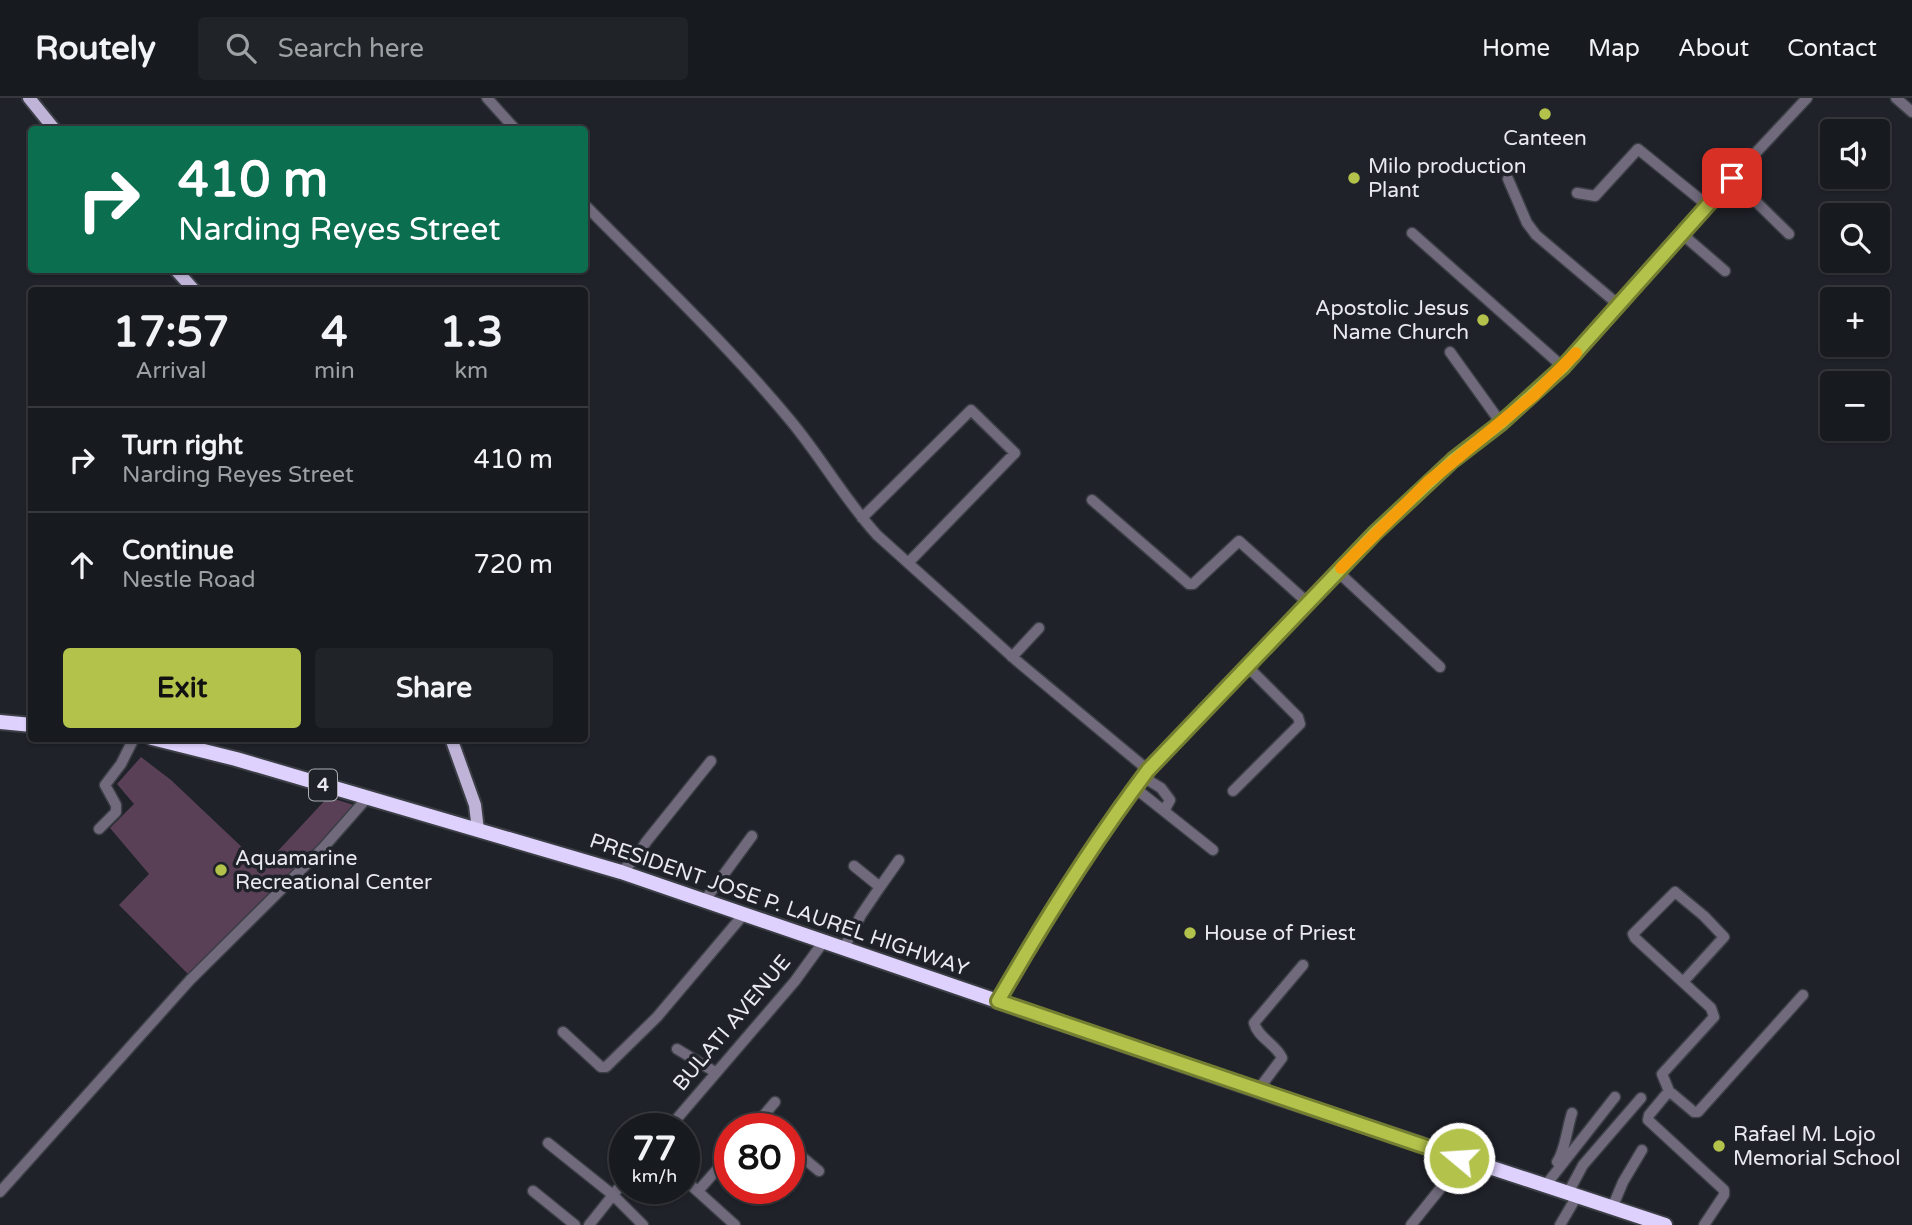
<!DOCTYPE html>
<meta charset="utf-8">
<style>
body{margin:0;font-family:"Varela Round",sans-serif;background:#202328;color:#f1f3f6;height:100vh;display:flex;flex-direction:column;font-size:26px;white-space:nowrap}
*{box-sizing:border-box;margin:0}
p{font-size:23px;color:#9ea1a4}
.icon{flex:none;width:38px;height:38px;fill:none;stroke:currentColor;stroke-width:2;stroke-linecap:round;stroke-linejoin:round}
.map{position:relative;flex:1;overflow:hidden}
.details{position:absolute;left:28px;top:189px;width:560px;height:455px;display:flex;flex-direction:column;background:#171a1f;border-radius:7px;box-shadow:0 2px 5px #0004,0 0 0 2px #36383d}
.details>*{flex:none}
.banner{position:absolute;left:28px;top:28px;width:560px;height:147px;border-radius:7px;box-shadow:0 2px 5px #0004,0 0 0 2px #36383d;background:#0b6e4f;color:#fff;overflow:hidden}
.controls{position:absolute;left:1820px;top:21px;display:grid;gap:14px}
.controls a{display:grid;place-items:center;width:70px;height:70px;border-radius:7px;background:#171a1f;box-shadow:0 2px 5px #0004,0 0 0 2px #36383d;font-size:35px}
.speed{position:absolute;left:609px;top:1015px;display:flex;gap:14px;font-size:35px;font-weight:700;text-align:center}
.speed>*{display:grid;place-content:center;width:91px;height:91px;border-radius:50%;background:#171a1f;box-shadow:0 2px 5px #0004,0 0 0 2px #36383d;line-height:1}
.speed small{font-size:18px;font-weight:400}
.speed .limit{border:10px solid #d22;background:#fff;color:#111}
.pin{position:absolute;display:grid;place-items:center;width:60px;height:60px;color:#fff;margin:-30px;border-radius:14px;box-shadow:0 4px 10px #0006}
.me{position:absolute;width:77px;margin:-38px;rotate:288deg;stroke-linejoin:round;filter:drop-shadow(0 0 5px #0008)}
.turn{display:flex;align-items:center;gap:24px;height:147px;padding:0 35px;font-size:32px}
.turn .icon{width:91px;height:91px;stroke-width:2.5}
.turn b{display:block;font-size:49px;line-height:60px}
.eta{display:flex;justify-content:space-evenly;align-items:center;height:119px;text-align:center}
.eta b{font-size:42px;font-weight:700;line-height:49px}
.cta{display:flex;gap:14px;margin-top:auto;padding:14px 35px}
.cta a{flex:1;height:80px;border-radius:7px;background:#b3c24b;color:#111;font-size:28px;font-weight:700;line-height:80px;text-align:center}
.cta a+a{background:#202328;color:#f1f3f6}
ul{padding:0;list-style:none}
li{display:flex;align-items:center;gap:21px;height:105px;padding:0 35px;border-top:2px solid #36383d}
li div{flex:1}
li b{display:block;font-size:26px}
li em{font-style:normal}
header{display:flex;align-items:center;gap:42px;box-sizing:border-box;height:98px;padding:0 35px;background:#171a1f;border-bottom:2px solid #36383d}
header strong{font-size:33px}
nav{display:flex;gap:38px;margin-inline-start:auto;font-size:24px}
.search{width:490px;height:63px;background:#202328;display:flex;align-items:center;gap:18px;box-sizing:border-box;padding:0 24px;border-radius:7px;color:#9ea1a4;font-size:26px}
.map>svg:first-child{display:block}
.green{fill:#594056}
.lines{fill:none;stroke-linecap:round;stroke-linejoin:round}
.minor-casing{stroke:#3b3e45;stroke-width:13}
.major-casing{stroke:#3b3e45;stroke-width:16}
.highway-casing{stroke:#3b3e45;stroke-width:18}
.minor{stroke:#706a7c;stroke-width:10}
.major{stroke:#bfb4d8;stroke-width:12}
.highway{stroke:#ded1fd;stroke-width:14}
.route-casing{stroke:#747e31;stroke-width:18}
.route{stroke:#b3c24b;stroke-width:12}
.slow{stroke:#f59e0b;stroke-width:12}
.poi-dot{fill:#b3c24b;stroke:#1f2229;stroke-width:2.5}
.labels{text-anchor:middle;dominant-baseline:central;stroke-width:7;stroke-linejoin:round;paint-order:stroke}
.shield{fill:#1f2229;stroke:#acaeb4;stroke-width:2}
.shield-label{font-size:19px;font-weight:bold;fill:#e8eaef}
.poi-label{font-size:21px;fill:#e8eaef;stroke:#1f2229;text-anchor:start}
.street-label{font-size:21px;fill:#e8eaef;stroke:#1f2229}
</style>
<header>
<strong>Routely</strong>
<div class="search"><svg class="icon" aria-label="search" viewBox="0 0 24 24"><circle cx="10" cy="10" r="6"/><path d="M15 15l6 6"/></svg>Search here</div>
<nav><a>Home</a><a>Map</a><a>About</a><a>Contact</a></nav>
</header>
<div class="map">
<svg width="1912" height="1127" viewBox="0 0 1912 1127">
<rect width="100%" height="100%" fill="#1f2229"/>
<!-- green -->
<path class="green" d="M141 659 171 682 263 769 328 699 357 708 192 880 119 807 149 776 110 730 134 706 117 686Z"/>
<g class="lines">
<!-- minor casing -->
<g class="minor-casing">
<path id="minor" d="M487 0 516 32
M1896 0 1912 14
M1732 80 1789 136
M1508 81 1527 125 1536 137 1620 208
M1577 95 1595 98 1638 51 1707 107
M584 106C654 177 727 246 790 322 821 359 845 402 877 437L1017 563 1148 672
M1412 135 1563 269
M1682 136 1725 173
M1450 254 1501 325
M1092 402 1189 486H1193L1239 443 1307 504
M862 420 971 312 1015 355 908 465
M1337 473 1440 569
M1012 559 1039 530
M1143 679 1161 690 1170 702 1164 713
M1135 690 1213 752
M1233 693 1300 626 1298 619 1248 569
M99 731 116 714V707L105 687 121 666 134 640
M621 774 636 760 646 744 711 663
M880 789 899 762
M705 802 752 738
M844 850 861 817 880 789 854 768
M997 903C1044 823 1093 745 1148 672L1375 435 1453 362 1501 325 1563 269 1707 107 1807 0
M563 934 601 969H606L657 919 744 816
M677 951 715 974
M1258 992 1282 960C1276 946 1258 940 1254 925L1303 867
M1669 993 1662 976 1714 919 1711 910 1635 840 1633 836 1675 794 1704 818 1724 839 1683 884
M759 1023 768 1031
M668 1031 795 883 824 843
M752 1031 775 1004
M548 1045 613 1097 643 1127
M789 1048 819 1073
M1557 1064C1565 1053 1567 1030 1572 1015
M684 1081 735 1127
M1545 1088 1615 999
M533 1093 575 1127
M698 1093 730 1057
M0 1094 190 882 323 750 367 700
M1568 1095 1583 1067 1641 1000
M1612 1110 1623 1084 1642 1052
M589 1127 625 1082
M1411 1127 1448 1081 1459 1060
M1560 1127 1577 1098
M1704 1127 1724 1097V1092L1648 1022 1649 1017 1669 993 1694 1014H1698L1803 897"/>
</g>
<!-- major casing -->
<g class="major-casing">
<path id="major" d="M29 0 55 32
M176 172 194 192
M451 640 475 707 478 732"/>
</g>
<!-- highway casing -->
<g class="highway-casing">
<path id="highway" d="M0 624 32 627
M152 640 236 661 621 774 1280 1000 1665 1127"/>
</g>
<!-- minor -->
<use href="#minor" class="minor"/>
<!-- major -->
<use href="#major" class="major"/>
<!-- highway -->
<use href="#highway" class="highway"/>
</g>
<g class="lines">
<!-- route casing -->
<g class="route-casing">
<path id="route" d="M1459 1060 998 903C1044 823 1093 745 1148 672L1375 435 1453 362 1501 325 1563 269 1732 80"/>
</g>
<!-- route -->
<use href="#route" class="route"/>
<!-- slow -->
<path class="slow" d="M1341 470 1428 384 1534 297 1576 255"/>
</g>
<!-- markers -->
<g class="poi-dot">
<circle cx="1545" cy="16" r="7"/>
<circle cx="1354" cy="80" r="7"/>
<circle cx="1483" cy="222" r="7"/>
<circle cx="221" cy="772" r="7"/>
<circle cx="1190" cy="835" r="7"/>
<circle cx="1719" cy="1048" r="7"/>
</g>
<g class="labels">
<!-- shield labels -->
<rect class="shield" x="309" y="671.5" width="28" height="31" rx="5"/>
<g class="shield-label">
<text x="323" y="687">4</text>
</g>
<!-- poi labels -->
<g class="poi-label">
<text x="1545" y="40" text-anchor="middle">Canteen</text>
<text x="1368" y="68">Milo production<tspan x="1368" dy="24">Plant</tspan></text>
<text x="1469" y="210" text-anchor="end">Apostolic Jesus<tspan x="1469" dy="24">Name Church</tspan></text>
<text x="235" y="760">Aquamarine<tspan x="235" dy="24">Recreational Center</tspan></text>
<text x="1204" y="835">House of Priest</text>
<text x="1733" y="1036">Rafael M. Lojo<tspan x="1733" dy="24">Memorial School</tspan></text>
</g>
<!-- street labels -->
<g class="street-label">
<text transform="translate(779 807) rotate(19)">PRESIDENT JOSE P. LAUREL HIGHWAY</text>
<text transform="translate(732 925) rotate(-50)">BULATI AVENUE</text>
</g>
</g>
</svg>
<div class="controls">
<a><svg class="icon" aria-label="sound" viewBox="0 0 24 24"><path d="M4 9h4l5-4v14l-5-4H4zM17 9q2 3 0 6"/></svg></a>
<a><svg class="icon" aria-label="search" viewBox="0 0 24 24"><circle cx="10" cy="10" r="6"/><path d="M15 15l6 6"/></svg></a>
<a>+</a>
<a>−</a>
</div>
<div class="speed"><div>77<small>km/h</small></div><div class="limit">80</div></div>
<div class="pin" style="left:1732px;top:80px;background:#d93025"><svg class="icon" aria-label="arrive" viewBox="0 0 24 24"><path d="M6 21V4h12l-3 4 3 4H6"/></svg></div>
<svg class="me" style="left:1459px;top:1060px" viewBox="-20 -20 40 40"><circle r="17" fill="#b3c24b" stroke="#fff" stroke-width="3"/><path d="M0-11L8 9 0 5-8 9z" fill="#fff"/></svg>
<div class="banner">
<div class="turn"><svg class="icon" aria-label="right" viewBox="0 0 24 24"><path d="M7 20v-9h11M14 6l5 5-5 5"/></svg><div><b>410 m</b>Narding Reyes Street</div></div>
</div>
<section class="details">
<div class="eta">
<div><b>17:57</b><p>Arrival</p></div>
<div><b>4</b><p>min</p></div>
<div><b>1.3</b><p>km</p></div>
</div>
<ul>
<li><svg class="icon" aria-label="right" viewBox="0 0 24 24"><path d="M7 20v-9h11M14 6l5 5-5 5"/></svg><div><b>Turn right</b><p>Narding Reyes Street</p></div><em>410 m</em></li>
<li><svg class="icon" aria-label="ahead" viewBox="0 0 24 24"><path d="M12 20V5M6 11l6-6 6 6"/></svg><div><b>Continue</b><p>Nestle Road</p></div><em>720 m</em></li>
</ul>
<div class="cta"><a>Exit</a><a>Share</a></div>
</section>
</div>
